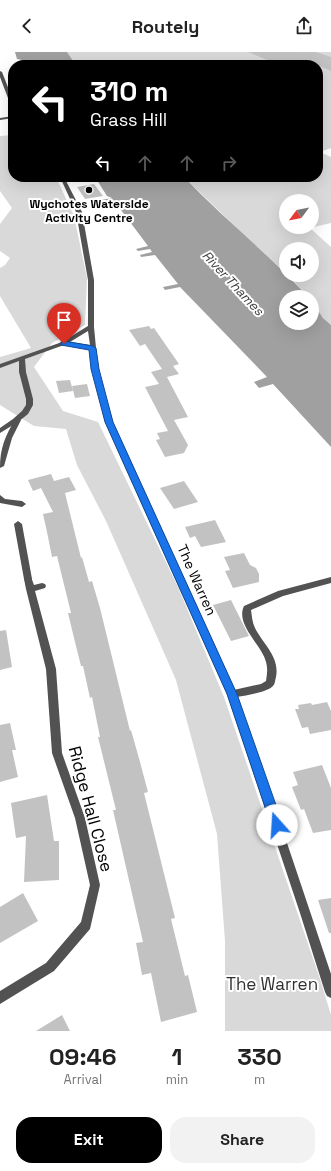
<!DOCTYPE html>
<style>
body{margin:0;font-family:"Space Grotesk",sans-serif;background:#f2f2f2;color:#222;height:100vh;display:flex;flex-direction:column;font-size:15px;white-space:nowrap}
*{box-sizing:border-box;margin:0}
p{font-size:13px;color:#767676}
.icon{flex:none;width:22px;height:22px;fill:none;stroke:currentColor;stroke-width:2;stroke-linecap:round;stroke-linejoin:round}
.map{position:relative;height:979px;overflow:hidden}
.side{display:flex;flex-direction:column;background:#fff;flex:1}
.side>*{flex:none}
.top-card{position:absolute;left:8px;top:8px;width:315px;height:122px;border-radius:16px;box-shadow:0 4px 16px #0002;background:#000;color:#fff;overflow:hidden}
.needle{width:26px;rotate:238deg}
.buttons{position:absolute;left:279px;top:142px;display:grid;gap:8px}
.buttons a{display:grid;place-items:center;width:40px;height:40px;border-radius:50%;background:#fff;box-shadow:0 4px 16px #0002;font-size:20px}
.pin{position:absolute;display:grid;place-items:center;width:34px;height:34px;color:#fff;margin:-41px -17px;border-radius:50% 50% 50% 0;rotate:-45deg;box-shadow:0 0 4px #0007}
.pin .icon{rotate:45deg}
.me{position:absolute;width:44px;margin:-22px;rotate:341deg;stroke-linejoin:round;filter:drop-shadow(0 0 3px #0008)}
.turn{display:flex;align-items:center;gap:14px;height:84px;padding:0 16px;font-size:18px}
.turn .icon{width:52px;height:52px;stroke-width:2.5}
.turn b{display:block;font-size:28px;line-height:34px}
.lanes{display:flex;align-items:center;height:38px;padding:0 16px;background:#0003;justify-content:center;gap:20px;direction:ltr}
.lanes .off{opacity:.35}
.eta{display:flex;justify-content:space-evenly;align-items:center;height:68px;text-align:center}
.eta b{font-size:24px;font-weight:600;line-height:28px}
.primary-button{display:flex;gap:8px;margin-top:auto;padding:8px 16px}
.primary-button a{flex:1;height:46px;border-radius:16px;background:#000;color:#fff;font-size:16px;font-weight:600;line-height:46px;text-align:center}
.primary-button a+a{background:#f2f2f2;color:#222}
header{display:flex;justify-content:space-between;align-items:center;height:52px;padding:0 16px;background:#fff;font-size:18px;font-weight:600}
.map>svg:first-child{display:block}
.green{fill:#d9d9d9;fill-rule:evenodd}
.water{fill:#a0a0a0}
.building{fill:#c2c2c2}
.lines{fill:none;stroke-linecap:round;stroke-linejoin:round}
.service{fill:#525252;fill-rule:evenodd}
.minor{fill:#525252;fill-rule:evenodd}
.route{fill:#1a73e8;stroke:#114b97}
.poi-dot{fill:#000;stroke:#fff;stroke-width:1.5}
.labels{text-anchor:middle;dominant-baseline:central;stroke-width:4;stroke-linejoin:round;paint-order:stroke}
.far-poi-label{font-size:12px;font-weight:bold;fill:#000;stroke:#fff}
.far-water-label{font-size:13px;font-style:italic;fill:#414141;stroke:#fff}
.street-label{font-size:14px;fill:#000;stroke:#fff}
.near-street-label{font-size:17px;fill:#000;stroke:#fff}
.near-park-label{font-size:17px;fill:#303030;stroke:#fff}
</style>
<header><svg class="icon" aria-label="back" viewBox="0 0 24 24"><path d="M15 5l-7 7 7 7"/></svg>Routely<svg class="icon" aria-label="share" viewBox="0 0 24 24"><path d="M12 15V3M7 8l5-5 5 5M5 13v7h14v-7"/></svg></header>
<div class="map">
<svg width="331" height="979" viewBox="0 0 331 979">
<rect width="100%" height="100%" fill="#fff"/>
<!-- green -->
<path class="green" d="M67 0H331V96L320 100 331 105V171L310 176 331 195V273C323 266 312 256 312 245H308L288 223H312V197H286V221L240 179 184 125H318V13H76ZM286 149H312V175H286Z
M13 83V125H56L74 164 87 226 85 273 52 291 34 315 63 359 98 370 178 535 224 645 320 927 331 963V979H225V889L217 782 176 628 106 469 77 413 66 377 34 374 0 353V305L31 296 0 244V216L5 213 10 206 0 199V172L12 156 0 139V84Z"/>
<!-- water -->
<path class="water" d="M15 0H67L76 13H23L22 8 17 7Z
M95 125H184C224 167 270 203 308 245H286V271H312V250L323 266 331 273V395L273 332 259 336 254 330 267 325 180 235 165 238 163 235 178 232 155 203 141 205 140 203 152 200 150 197 138 199 136 197 148 194 115 150 99 153 96 149 112 146 107 144Z"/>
<!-- building -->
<path class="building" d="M248 0H316L331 5V19L318 13H279Z
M94 132 103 144 85 147 77 135Z
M149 274 151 277 154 276 179 312 173 314 179 322 167 325 188 365 174 368 188 393 184 401 165 405 156 388 160 387 157 381 168 379 145 335 159 332 151 320 162 317 145 292 140 294 129 278Z
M70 328 73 339 59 341 56 329Z
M87 332 90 344 75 346 72 334Z
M51 422 54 429 69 425 76 438 65 441 81 506 82 505 89 530 92 529 100 556 130 679 131 678 140 710 148 740 144 741 175 866 171 867 185 924 188 923 197 960 161 970 151 921 142 923 136 891 143 890 113 758H116L98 685H100L92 645 90 646 83 614H81L74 586 68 561H71L57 504 52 505 47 480 43 462 53 460 41 436 33 439 28 428Z
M184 429 198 450 174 457 160 436Z
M215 468 226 490 201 495 195 484 190 486 185 475Z
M244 501 250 513 256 516 259 522V530L233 536 225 519 230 518 224 505Z
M231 548 249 584 231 589 213 553Z
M6 578 12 615 0 618V579Z
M327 650 331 659V678L310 682 308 675 302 676 295 657H299L298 653 311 651 312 653Z
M10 671 16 698H12L18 725 0 730V673Z
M322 713 331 736V778L313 781 304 757 301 758 292 735 298 733 293 720Z
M47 743 54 789H59V828L24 830 26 784 16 786 11 751Z
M23 841 38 869 0 891V855Z
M331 846V881H329L318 848Z
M62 963 70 979H36Z"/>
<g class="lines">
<!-- service -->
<path class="service" d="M13 64V66L0 68V66Z
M16 366H18L21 368 12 386 4 414 0 416C0 396 5 384 16 366Z
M0 443 5 447 22 449 26 452 22 455 0 451Z
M18 469 22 472 32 527 31 529H25L24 527 14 472Z
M331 525V531L283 544 251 558C252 564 252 570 255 576 263 592 280 605 276 625 275 628 275 632 273 634 266 641 242 644 232 646L229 645 227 642 229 639 261 632 266 629C267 622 268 617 266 610 262 593 235 573 244 554L278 539Z"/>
<!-- minor -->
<path class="minor" d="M0 19 2 20 13 48V55L11 54 0 25Z
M60 125H64L82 160 94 228V275L98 317 113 370 237 642 331 922V946L327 944 325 940 300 861 227 642 105 370 92 317 90 297 64 293 25 307 26 320 33 347V353L28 362 18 370 0 381V376L13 367 22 359 26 353V347L19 320V309L0 316V312L62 290 88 274V228L76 160ZM88 279 90 293 70 290Z
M28 524 31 525 34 533 42 531 45 532 46 534 45 536 35 539 56 617 62 701 85 766 100 833 90 877 54 919 0 952V939L46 911 81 870 90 833 75 766 52 701 46 617 26 537 24 527 25 525Z"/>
</g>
<!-- route -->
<path class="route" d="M64 289 93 294 96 296 99 317 113 370 237 642 283 773 281 777 277 779 273 777 271 773 227 642 105 370 91 317 89 298 61 293V290Z"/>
<!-- markers -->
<circle class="poi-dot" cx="89" cy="138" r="4"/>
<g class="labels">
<!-- far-poi labels -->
<g class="far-poi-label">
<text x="89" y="152">Wychotes Waterside<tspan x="89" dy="14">Activity Centre</tspan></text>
</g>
<!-- far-water labels -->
<g class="far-water-label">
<text transform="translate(233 231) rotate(47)">River Thames</text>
</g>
<!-- street labels -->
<g class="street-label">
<text transform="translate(197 528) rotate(66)">The Warren</text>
</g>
<!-- near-street labels -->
<g class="near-street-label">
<text transform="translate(91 757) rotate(75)">Ridge Hall Close</text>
</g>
<!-- near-park labels -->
<g class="near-park-label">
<text x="272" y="932">The Warren</text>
</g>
</g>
</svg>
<div class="buttons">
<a><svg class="needle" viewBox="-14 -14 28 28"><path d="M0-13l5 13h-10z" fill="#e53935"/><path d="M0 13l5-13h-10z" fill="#767676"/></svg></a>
<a><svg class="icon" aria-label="sound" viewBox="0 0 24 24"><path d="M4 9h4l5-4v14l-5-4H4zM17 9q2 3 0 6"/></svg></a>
<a><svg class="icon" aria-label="layers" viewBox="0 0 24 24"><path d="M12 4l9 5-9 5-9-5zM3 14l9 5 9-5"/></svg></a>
</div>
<div class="pin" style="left:64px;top:292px;background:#d93025"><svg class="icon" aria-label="arrive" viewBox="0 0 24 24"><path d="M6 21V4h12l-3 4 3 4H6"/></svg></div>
<svg class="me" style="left:277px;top:773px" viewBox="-20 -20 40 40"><circle r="19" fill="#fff"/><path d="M0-13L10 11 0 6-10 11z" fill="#1a73e8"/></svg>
<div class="top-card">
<div class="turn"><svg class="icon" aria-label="left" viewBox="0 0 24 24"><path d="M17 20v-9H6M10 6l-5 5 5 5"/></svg><div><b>310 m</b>Grass Hill</div></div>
<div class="lanes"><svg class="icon" aria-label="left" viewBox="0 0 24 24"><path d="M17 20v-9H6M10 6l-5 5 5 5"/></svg><svg class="icon off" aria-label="ahead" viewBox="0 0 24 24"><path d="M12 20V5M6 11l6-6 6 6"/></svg><svg class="icon off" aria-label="ahead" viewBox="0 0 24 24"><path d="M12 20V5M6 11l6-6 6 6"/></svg><svg class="icon off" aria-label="right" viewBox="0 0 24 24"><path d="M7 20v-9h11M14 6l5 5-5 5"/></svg></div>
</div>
</div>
<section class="side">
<div class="eta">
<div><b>09:46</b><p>Arrival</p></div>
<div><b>1</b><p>min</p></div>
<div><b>330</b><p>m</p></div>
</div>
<div class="primary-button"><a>Exit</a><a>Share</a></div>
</section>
